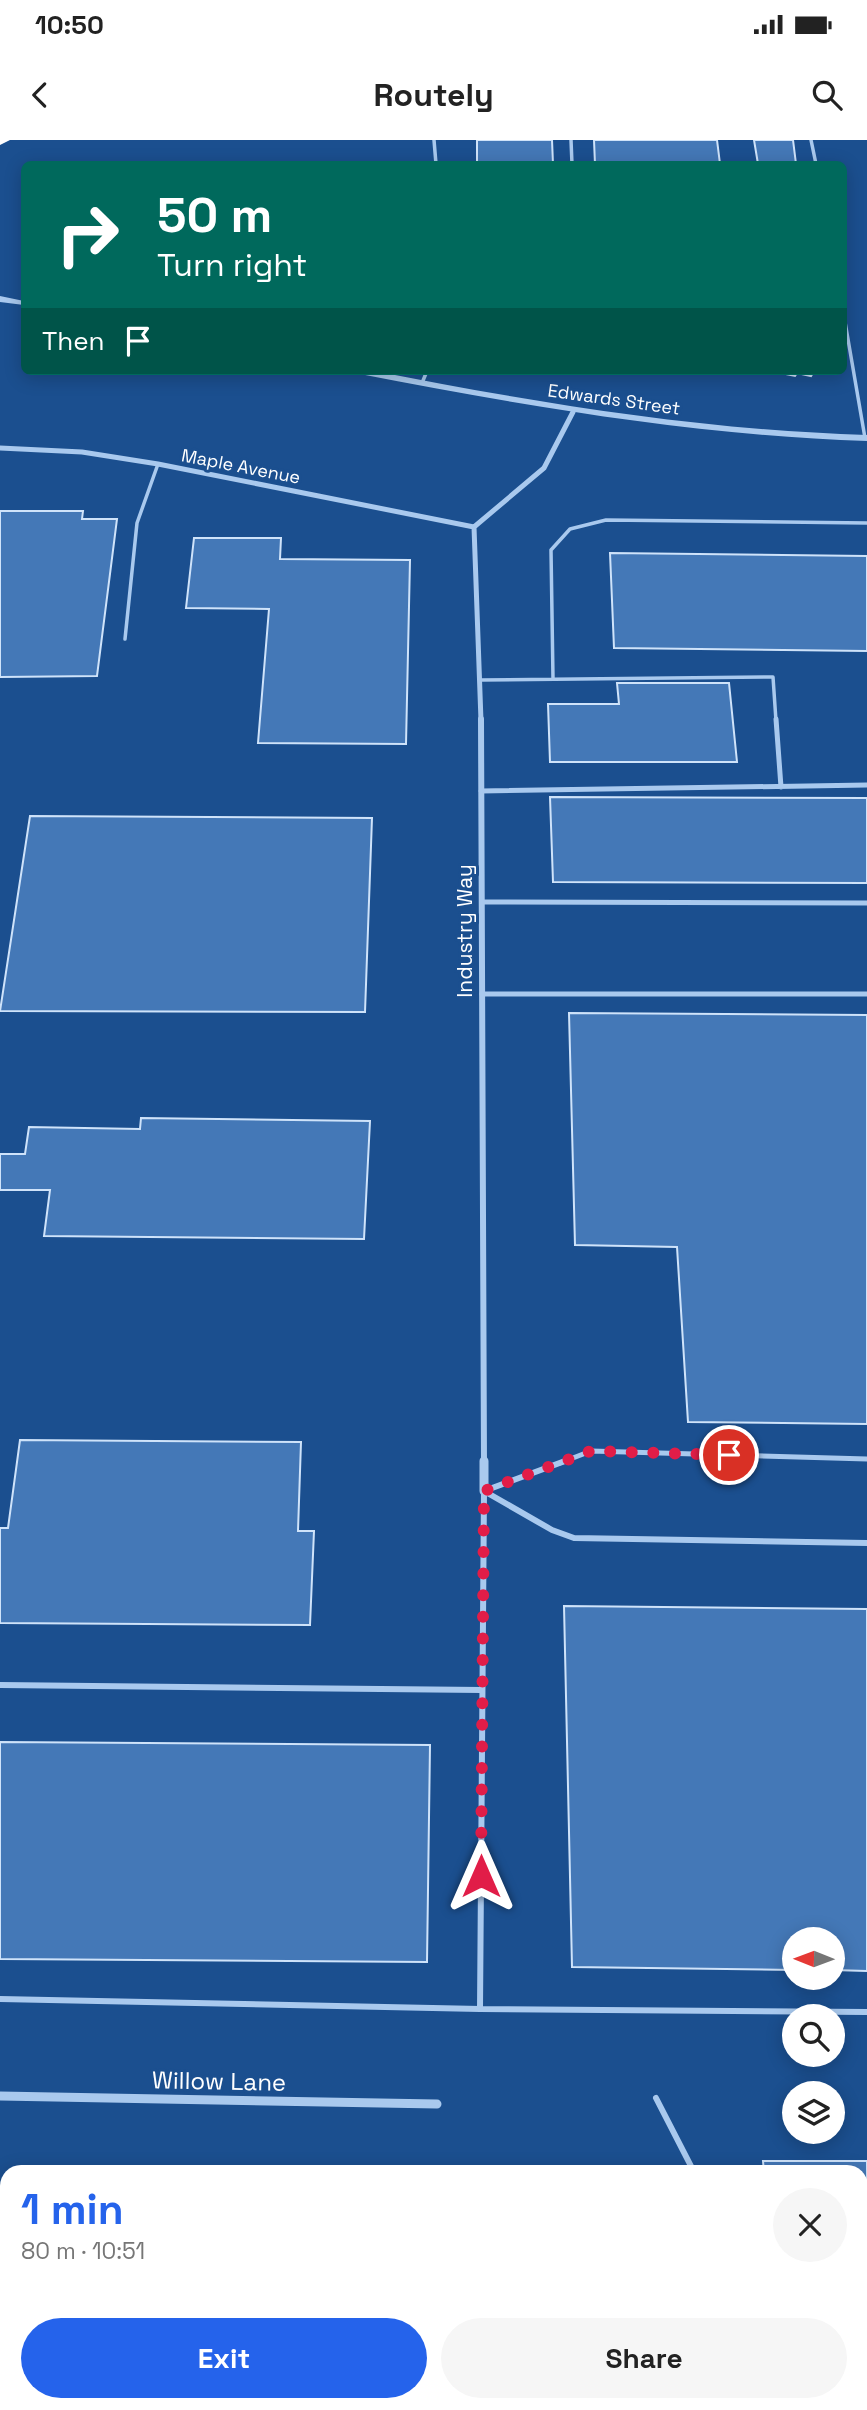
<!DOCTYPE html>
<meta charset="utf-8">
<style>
body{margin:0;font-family:"Space Grotesk",sans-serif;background:#f6f6f6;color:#222;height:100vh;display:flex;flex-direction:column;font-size:26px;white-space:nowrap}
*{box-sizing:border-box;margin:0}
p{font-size:23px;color:#767676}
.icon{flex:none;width:38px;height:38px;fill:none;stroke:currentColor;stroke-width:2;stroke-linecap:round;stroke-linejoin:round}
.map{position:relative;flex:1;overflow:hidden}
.drawer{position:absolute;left:0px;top:2025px;width:868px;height:247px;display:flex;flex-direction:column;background:#fff;border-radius:21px 21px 0 0;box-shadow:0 4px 18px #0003}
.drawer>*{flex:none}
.guide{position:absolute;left:21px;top:21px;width:826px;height:214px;border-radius:10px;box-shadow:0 4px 18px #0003;background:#00695c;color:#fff;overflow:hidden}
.needle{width:46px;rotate:271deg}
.fabs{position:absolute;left:782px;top:1787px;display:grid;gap:14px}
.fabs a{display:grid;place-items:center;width:63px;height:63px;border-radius:50%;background:#fff;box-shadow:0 4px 18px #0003;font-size:35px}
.pin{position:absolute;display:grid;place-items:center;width:60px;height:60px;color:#fff;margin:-30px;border:4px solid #fff;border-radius:50%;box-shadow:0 2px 7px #0007}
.me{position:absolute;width:77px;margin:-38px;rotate:0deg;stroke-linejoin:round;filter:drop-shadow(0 0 5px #0008)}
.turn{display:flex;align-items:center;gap:24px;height:147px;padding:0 21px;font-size:32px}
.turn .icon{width:91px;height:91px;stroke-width:2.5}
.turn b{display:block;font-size:49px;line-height:60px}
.then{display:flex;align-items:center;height:66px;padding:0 21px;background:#0003;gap:14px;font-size:26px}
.round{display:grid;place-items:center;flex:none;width:74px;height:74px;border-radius:37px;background:#f6f6f6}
.headline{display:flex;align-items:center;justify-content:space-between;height:119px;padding:0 21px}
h1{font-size:42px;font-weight:800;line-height:52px;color:#2563eb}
.cta{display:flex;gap:14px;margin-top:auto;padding:14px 21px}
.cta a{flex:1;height:80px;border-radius:42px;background:#2563eb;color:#fff;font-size:28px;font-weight:800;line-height:80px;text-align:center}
.cta a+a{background:#f6f6f6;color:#222}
.status{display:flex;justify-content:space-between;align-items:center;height:49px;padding:0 35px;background:#fff;direction:ltr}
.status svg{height:19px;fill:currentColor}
header{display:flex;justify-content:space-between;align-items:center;height:91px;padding:0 21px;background:#fff;font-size:32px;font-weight:800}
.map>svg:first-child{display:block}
.building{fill:#4478b7;stroke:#cfe3fa;stroke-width:2}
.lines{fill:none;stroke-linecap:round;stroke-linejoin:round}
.service-far2{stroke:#a9c9ee;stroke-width:3.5}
.service-far1{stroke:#a9c9ee;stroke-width:5}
.service{stroke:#a9c9ee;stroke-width:6}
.minor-far2{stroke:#a9c9ee;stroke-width:5}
.minor-far1{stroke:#a9c9ee;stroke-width:6}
.minor{stroke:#a9c9ee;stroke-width:9}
.tertiary{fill:#a9c9ee;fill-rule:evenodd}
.motorway{fill:#fff;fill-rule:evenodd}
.route{stroke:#e11d48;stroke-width:12;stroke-dasharray:0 21.6}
.labels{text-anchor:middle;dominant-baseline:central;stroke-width:6;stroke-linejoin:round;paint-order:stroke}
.far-street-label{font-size:18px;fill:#fff;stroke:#1b4f8f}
.street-label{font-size:21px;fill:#fff;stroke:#1b4f8f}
.near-street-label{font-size:24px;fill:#fff;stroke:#1b4f8f}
</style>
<div class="status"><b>10:50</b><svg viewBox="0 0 49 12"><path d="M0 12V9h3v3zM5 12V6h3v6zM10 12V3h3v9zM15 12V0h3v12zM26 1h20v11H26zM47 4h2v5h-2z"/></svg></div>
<header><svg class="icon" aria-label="back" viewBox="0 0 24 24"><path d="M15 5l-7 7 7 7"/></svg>Routely<svg class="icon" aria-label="search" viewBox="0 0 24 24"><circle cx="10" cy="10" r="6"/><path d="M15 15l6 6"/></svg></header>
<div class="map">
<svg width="867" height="2270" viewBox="0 0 867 2270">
<rect width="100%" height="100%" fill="#1b4f8f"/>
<!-- building -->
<path class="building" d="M477 0H552L553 24H477Z
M594 0H717L720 24H595Z
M754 0H793L796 24H758Z
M771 231H814L811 236 797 233 795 236Z
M0 371H83L82 379H117L97 536 0 537Z
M194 398H281L280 419 410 420 406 604 258 603 269 469 186 468Z
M610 413 867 416V511L614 508Z
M617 543H729L737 622H550L548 564H619Z
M550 657 867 658V743L553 742Z
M30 676 372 678 365 872 0 871Z
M569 873 867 875V1284L688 1282 677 1107 575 1105Z
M141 978 370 981 364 1099 44 1096 50 1050H0V1014H25L29 987 140 989Z
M20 1300 301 1302 298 1391H314L310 1485 0 1483V1388H8Z
M564 1466 867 1469V1831L833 1830V1799H794V1830L572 1827Z
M0 1602 430 1605 427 1822 0 1819Z
M763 2021H867V2165L861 2129V2032H764Z"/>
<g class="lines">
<!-- service-far2 -->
<path class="service-far2" d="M434 0 436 24
M571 0 572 24
M811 0 816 24
M844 176 865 298
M422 243 427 231
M125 499 137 383 158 324
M553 539 551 410 570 389 606 380 867 383
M481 540 773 537 776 581"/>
<!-- service-far1 -->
<path class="service-far1" d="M776 579 781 647
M481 651 867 645
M482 762 867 763
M482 854H867
M560 1323 591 1311 867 1319"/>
<!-- service -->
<path class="service" d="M484 1351 480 1869 867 1872
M484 1351 552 1390 574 1398 867 1403
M484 1351 565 1321
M0 1545 482 1550
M0 1859 480 1869
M656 1958 694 2032"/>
<!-- minor-far2 -->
<path class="minor-far2" d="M0 308 82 312 158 324 474 387
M481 581 474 387 544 328 573 272"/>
<!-- minor-far1 -->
<path class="minor-far1" d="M481 579 484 1323"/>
<!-- minor -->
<path class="minor" d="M484 1321V1351
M0 1956 437 1964
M813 2264 816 2270"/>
<!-- tertiary -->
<path class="tertiary" d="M0 156 24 161V165L0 162Z
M356 231H374C538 263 699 290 867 295V301C694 295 530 267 360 234Z"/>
<!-- motorway -->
<path class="motorway" d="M0 0H10L0 5Z"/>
</g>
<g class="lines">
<!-- route -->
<path class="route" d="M481 1736 484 1351 591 1311 729 1315"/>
</g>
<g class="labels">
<!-- far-street labels -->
<g class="far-street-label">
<text transform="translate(614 259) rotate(8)">Edwards Street</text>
<text transform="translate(241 326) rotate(11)">Maple Avenue</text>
</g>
<!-- street labels -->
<g class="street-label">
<text transform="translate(464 791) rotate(-90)">Industry Way</text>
</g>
<!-- near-street labels -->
<g class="near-street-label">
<text transform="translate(219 1941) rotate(1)">Willow Lane</text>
</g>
</g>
</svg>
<div class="fabs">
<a><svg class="needle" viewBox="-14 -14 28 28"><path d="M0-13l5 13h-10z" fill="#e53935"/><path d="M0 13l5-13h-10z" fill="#767676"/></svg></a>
<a><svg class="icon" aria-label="search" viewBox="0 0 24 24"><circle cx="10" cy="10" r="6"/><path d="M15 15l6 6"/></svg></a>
<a><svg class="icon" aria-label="layers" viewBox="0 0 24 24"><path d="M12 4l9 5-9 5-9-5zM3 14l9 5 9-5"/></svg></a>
</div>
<div class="pin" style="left:729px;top:1315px;background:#d93025"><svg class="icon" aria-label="arrive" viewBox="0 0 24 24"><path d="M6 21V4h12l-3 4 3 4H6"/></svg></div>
<svg class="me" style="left:481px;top:1736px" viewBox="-20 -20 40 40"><path d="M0-17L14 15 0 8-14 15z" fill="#e11d48" stroke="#fff" stroke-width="4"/></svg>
<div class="guide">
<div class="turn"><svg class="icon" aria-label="right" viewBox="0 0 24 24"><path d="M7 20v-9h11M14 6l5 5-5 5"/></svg><div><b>50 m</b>Turn right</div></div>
<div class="then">Then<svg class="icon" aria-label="arrive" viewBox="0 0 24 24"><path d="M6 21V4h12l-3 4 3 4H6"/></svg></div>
</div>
<section class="drawer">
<div class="headline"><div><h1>1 min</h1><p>80 m · 10:51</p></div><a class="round"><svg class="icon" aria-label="close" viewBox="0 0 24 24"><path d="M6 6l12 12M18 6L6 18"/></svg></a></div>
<div class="cta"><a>Exit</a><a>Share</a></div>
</section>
</div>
